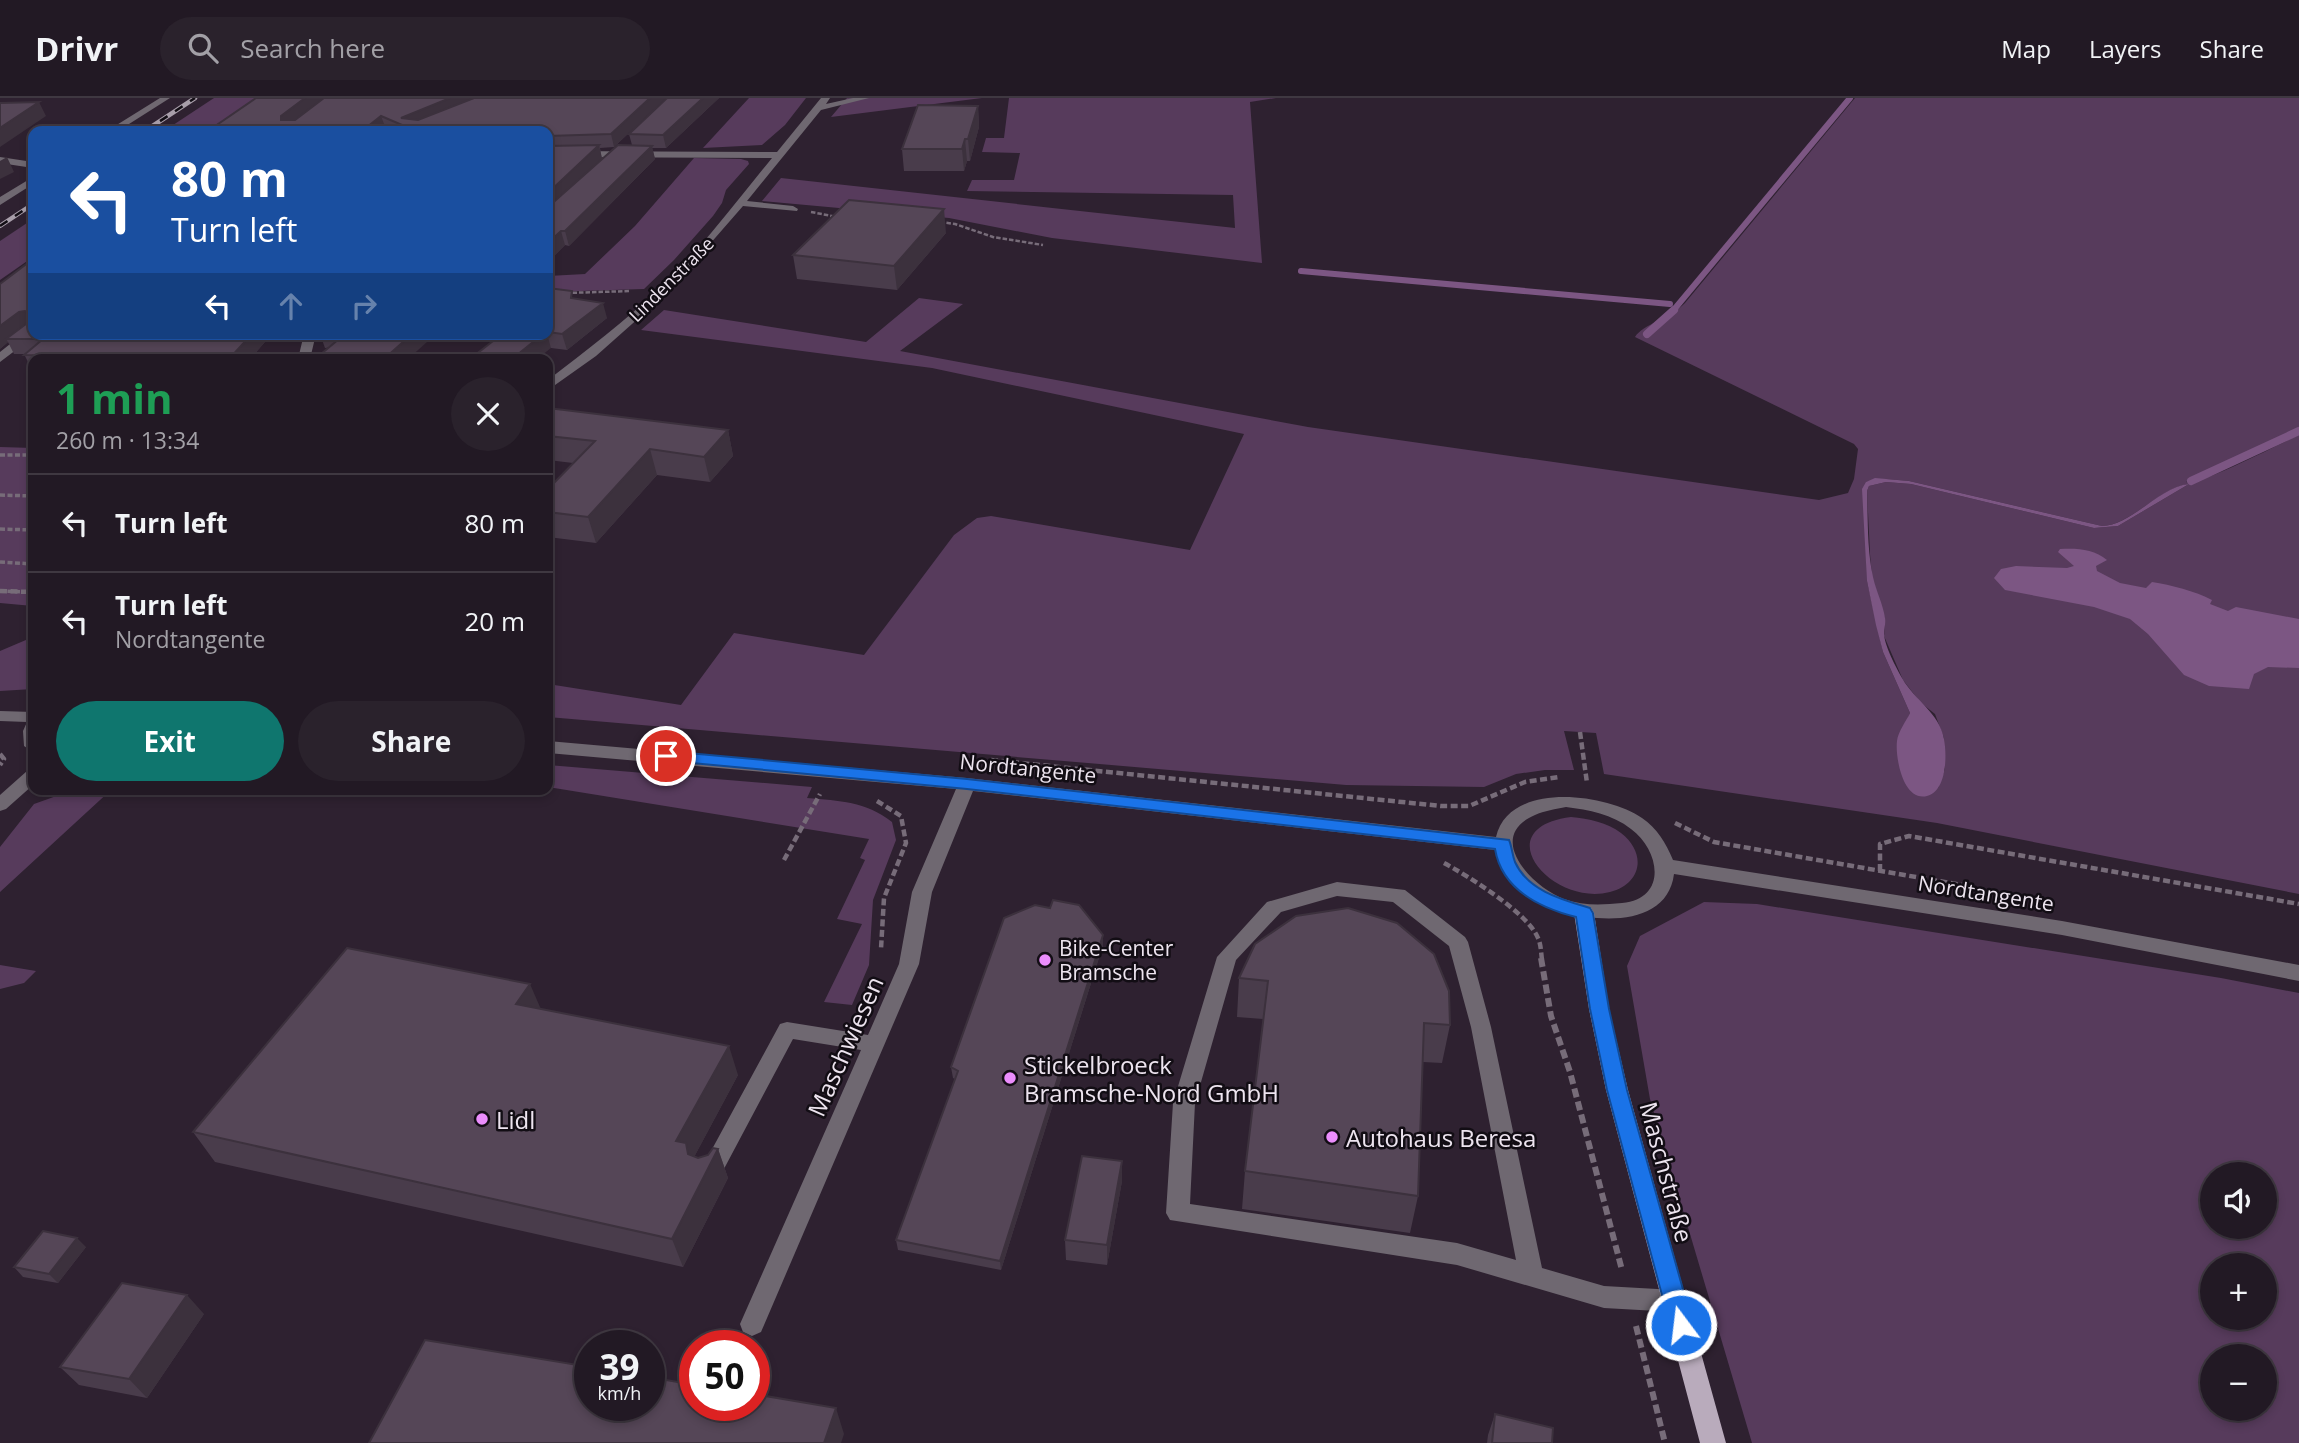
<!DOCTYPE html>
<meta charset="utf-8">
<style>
body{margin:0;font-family:"Open Sans",sans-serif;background:#2a222c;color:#f1f3f6;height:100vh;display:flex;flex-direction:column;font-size:26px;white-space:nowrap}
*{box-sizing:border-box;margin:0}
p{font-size:23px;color:#a2a0a6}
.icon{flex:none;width:38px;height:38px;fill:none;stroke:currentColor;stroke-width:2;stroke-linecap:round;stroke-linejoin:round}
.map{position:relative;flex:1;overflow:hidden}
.panel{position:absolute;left:28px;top:256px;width:525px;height:441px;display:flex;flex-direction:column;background:#221924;border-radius:14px;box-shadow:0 4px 10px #0003,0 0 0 2px #3f3841}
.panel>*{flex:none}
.top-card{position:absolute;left:28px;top:28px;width:525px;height:214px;border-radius:14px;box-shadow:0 4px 10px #0003,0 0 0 2px #3f3841;background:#1a4fa0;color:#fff;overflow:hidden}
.buttons{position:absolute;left:2200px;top:1064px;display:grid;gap:14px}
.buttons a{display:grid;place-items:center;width:77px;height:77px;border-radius:50%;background:#221924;box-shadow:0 4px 10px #0003,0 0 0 2px #3f3841;font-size:35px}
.speed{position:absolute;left:574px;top:1232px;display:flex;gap:14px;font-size:35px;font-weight:700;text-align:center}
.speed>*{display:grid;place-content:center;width:91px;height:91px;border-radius:50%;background:#221924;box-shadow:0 4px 10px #0003,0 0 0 2px #3f3841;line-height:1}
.speed small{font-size:18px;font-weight:400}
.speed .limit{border:10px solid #d22;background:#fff;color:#111}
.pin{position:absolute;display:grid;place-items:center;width:60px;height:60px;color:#fff;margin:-30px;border:4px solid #fff;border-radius:50%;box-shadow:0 2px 7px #0007}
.me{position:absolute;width:77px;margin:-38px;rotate:345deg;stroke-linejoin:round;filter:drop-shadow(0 0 5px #0008)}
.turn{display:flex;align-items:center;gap:24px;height:147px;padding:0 28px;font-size:32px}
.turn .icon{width:91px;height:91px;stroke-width:2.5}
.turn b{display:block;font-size:49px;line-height:60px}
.lanes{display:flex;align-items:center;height:66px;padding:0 28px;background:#0003;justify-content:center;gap:35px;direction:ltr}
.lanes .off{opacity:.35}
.round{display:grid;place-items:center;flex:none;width:74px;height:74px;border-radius:37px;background:#2a222c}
.overview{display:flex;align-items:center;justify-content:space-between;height:119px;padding:0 28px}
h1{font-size:42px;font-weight:700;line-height:52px;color:#1e9e55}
.action{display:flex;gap:14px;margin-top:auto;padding:14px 28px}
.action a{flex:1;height:80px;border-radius:42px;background:#0f766e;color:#fff;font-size:28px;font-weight:700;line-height:80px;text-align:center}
.action a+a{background:#2a222c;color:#f1f3f6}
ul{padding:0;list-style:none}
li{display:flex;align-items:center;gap:21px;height:98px;padding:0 28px;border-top:2px solid #3f3841}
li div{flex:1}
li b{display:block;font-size:26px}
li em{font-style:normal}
header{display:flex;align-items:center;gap:42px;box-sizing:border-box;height:98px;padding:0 35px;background:#221924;border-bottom:2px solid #3f3841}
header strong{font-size:33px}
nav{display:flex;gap:38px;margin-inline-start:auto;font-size:24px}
.search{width:490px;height:63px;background:#2a222c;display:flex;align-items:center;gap:18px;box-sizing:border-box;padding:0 24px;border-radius:38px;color:#a2a0a6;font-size:26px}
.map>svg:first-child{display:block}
.green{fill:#573b5c;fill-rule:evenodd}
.water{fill:#7c5683}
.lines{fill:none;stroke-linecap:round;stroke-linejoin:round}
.stream-far1{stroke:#7c5683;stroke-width:6}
.stream{stroke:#7c5683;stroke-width:8}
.path-far3{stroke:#776c79;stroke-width:2.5;stroke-dasharray:4.5 2;stroke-linecap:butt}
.path-far2{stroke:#776c79;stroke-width:3.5;stroke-dasharray:5 2.5;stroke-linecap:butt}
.path-far1{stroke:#776c79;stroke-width:4.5;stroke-dasharray:7 3.5;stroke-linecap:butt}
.path{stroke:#776c79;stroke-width:6;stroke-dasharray:9 4.5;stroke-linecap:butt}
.minor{fill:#6f6871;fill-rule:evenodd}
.major{fill:#b9abbc;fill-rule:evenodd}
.rail-casing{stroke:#a89eaa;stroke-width:4.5}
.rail{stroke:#120d14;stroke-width:2.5;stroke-dasharray:9;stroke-linecap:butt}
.wall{fill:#493c4b}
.shaded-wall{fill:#3c313d}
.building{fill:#554657;stroke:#3c313d;stroke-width:2}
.route{fill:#1a73e8;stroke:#114b97;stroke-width:2}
.poi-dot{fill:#eb8dfc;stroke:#120d14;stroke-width:2.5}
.labels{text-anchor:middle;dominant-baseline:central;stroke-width:5;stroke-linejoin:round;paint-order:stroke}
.far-street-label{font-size:18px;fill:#ede4ef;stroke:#120d14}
.street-label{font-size:21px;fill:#ede4ef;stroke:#120d14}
.poi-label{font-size:21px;fill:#ede4ef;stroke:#120d14;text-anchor:start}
.near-street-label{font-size:24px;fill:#ede4ef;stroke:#120d14}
.near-poi-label{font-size:24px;fill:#ede4ef;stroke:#120d14;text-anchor:start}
</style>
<header>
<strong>Drivr</strong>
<div class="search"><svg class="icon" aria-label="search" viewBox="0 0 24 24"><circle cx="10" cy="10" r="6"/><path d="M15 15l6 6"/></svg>Search here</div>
<nav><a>Map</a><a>Layers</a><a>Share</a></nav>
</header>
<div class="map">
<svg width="2299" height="1345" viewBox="0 0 2299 1345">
<rect width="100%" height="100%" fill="#2e2130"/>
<!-- green -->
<path class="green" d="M214 0H258L211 33H164Z
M749 0H806L785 27 762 47 703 50Z
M847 0H982L831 19Z
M1009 0H1276L1250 4 1262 165 1052 140 949 120 762 103 781 80 1235 130 1233 97 967 93 972 82H1014L1020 55 982 54 986 40H1004Z
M1855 0H2299V331L2186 384C2200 388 2281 345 2299 337V796L1937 725 1604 676 1596 635 1564 633 1574 672H1545L1516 676 1484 689 1346 687 548 619V586L681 607 734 535 864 557 954 437 977 420 991 418 1190 452 1244 336 932 270 641 232 664 212 866 244 919 200 963 206 900 253 1308 329 1819 402 1848 395 1854 381 1858 351 1854 346 1635 239C1642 227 1672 219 1685 205ZM1886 381 1909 383 2102 428C2130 428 2160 389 2189 386L2118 428 2094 430 1911 386 1886 384 1869 388 1867 393 1870 456 1872 479 1885 521 1884 538 1903 582 1920 604 1935 616 1944 640 1945 671 1938 690 1906 624 1910 615 1883 554 1867 483 1866 384Z
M694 60 741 61 748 63 749 66 726 92 722 105 713 118 674 162 644 191 548 194V178L585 176 635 128Z
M33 121V159L0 182V143Z
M0 349 33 350V508L0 505Z
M33 539V591L0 593V553Z
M548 667 812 689 807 700C840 703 865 703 892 724L896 742 873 802 869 867 852 907 824 904 862 826 837 821 865 762 860 760 869 741 548 689Z
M76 691H112L0 794V749L34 706Z
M1571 719C1589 721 1607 724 1621 735 1647 755 1642 786 1610 794 1551 809 1485 730 1571 719Z
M1704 804 1757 806 2221 880 2299 895V1345H1752L1650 1001 1627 868 1640 838ZM2264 1076V1129H2212V1076ZM2212 1167H2264V1220H2212ZM2212 1258H2264V1311H2212Z
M0 867 36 873 24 885 0 891Z"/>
<!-- water -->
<path class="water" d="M1875 380 1909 383 2102 428C2131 428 2160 388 2189 386L2118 428 2094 430 1911 386 1886 384 1869 388 1867 393C1868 421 1867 451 1873 479 1876 493 1883 506 1885 520 1886 525 1884 531 1884 536 1885 549 1896 569 1902 580 1915 603 1939 614 1944 641 1947 657 1947 693 1927 698 1903 704 1895 659 1897 643 1898 634 1906 623 1910 615L1883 554 1876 527 1867 483 1862 391 1866 384Z
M2060 451C2077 450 2094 451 2107 462L2096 468 2097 473 2120 485 2146 490 2152 484C2171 487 2195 493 2212 502L2210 506 2228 513 2236 509 2299 521V570L2268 569 2254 576 2249 591 2209 588 2184 577 2148 536 2130 521 2094 509 2005 492 1994 480 2001 471 2016 468 2067 470 2074 468 2058 454Z"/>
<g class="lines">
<!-- stream-far1 -->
<path class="stream-far1" d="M1301 173 1670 206
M1672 214 1850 0"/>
<!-- stream -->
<path class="stream" d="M1647 236 1674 212
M2191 383 2299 333"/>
<!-- path-far3 -->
<path class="path-far3" d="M811 114 837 119
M940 124 955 126 993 139 1043 147
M566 195 631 193"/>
<!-- path-far2 -->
<path class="path-far2" d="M0 357H33
M0 397 33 398
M0 431 33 432
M0 464 33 466
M0 493 26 494"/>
<!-- path-far1 -->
<path class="path-far1" d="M0 493 33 494
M1580 634 1587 685
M0 656 4 661 0 667
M991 662 1441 708H1469L1525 684 1559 679
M877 703 901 718 906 745 884 800 881 851
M1675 725 1714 744 1962 787
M784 762 820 696
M1444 765C1468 778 1528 815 1538 840 1541 846 1541 855 1542 862
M1880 773V746L1909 738 2299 806"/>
<!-- path -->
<path class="path" d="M1541 860 1551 918 1570 974 1622 1172
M1636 1228 1665 1345"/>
<!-- minor -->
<path class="minor" d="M160 0H170L118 33H107Z
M821 0H830L826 6 853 0H869L821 12 747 103 793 108 798 111 797 113 743 108 668 194 596 258 548 292V282C586 253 625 223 660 190 701 151 736 104 772 60L548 59V53L777 54Z
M0 59 33 64V70L0 65Z
M33 79V86L0 107V99Z
M29 231H33V236H37L0 264V254Z
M304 236H316L310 261H298Z
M0 613 33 614V654L24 648 23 633 27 624 0 623Z
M548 643 967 680 1496 739C1509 683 1605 695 1642 720 1657 730 1666 745 1673 762L2062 823 2299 867V883L2062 837 1674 776C1666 841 1561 823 1525 796 1509 785 1501 769 1495 752L973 693 932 794 919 866 761 1234 752 1238 743 1234 740 1226 861 952 793 941 717 1084 709 1087 701 1084 698 1077 780 926 787 924 868 937 899 866 912 794 956 691 548 655ZM1566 709C1589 712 1612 716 1631 731 1660 752 1668 801 1622 805 1602 807 1583 808 1564 801 1532 789 1484 739 1535 717 1544 713 1556 711 1566 709Z
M33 671V687L6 711 0 713V697L27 673Z
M1337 784 1405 792 1465 839 1468 844 1491 929 1542 1170 1604 1188 1675 1192 1684 1195 1687 1203 1684 1211 1675 1214 1604 1210 1457 1167 1170 1122 1166 1115 1173 1005 1217 859 1267 804ZM1337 798 1393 804 1449 848 1471 929 1516 1162 1457 1145 1190 1106 1195 1005 1236 862 1281 814Z"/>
<!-- major -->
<path class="major" d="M1584 808 1591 810 1594 815 1609 911 1628 992 1726 1345H1700L1606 992 1589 911 1574 815 1577 810Z"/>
<!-- rail casing -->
<g class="rail-casing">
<path id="rail" d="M145 33 195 0
M0 128 33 106"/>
</g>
<!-- rail -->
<use href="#rail" class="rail"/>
</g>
<!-- wall -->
<path class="wall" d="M256 0H666L614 49 600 50 602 61 632 47 629 36 667 0H719L666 50H652L655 61 569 148 565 147 548 164V33H391L386 31Z
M978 8 979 29 970 63H967L964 73H904L902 51Z
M946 135 897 192 797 181 793 157Z
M33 161V236H272L250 261H33V272H32L24 256H14L8 244 0 251Z
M548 190 574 201 607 220 567 252 551 250 502 236H548Z
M320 236H436L325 250Z
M548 310 728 332 733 358 710 384 657 377 596 445 548 439V391L573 365 548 362Z
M1050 810 1103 847 1001 1172 898 1152 896 1142 955 981 953 980 951 969Z
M1255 846 1450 927 1442 965 1423 964 1418 1098 1410 1135 1242 1111 1245 1073 1263 921 1237 919 1239 880Z
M541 911 738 977 694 1059 698 1060 708 1057 718 1051 728 1080 683 1169 215 1064 193 1034Z
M1122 1063V1083L1107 1167 1066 1162 1065 1142Z
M86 1149 58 1185 23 1179 14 1169Z
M204 1216 147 1300 79 1287 60 1269Z
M1495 1316 1552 1345H1487L1488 1337Z"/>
<!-- shaded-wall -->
<path class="shaded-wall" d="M305 0H327L286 31 281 22V18Z
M450 0H484L411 31 401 20Z
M650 0H666L614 49 611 36Z
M703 0H719L666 50 663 37Z
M39 4 46 18 0 49V30Z
M978 8 979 29 970 63 968 41Z
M381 18 386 31 383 33H362Z
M965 41 967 63 964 73 962 51Z
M599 47 602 61 548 113V95Z
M652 48 655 61 569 148 565 133Z
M7 59 14 74 0 81V63Z
M944 111 946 135 897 192 894 168Z
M561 133 565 147 548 164V145Z
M603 205 607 220 567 252 562 236Z
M25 213 33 228 6 241 8 244 0 251V228L19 214Z
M252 236H272L250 261H229Z
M412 236H436L408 261H384Z
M543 236H547L551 250 537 261H512Z
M728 332 733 358 710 384 704 359Z
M650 351 657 377 596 445 588 419Z
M1103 837V847L1001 1172 1000 1163Z
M530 886 543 916 516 906Z
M729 948 738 977 692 1063 676 1043Z
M718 1051 728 1080 683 1169 672 1141Z
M1122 1063V1083L1107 1167V1147Z
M77 1140 86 1149 58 1185 49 1176Z
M187 1197 204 1216 147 1300 129 1281Z
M836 1310 844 1336 841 1345H824Z"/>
<!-- building -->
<path class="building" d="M256 0H305L281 18V22H295L324 0H450L401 20 418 22 474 0H650L611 36 548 38V33H416L381 18 362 33H208Z
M667 0H703L663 37 629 36Z
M39 4 0 30V5Z
M918 7 978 8 968 41H965L962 51H902Z
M599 47 548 95V48Z
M618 47 652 48 565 133H561L548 145V109Z
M849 102 944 111 894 168 793 157Z
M33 161V236H252L229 261H114L117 258 24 257 43 241H6L30 223 31 219 25 213 19 214 0 228V186Z
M548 190 572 193 571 200 603 205 562 236 548 234Z
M345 236H412L384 261H315Z
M502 236H543L512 261H470Z
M548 310 728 332 704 359 650 351 588 419 548 414V391L595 343 548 338Z
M1053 802 1079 807 1103 837 1000 1163 896 1142 958 973 951 969 1004 820 1035 807 1050 810Z
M1348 810 1397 825 1434 856 1449 893 1450 927 1424 925 1418 1098 1245 1073 1268 883 1239 880 1255 846 1296 818Z
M347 850 530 886 516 906 729 948 676 1043 686 1045 688 1056 698 1060 708 1057 713 1050 718 1051 672 1141 193 1034Z
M1082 1058 1122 1063 1107 1147 1065 1142Z
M43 1133 77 1140 49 1176 14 1169Z
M122 1185 187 1197 129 1281 60 1269Z
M425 1242 590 1269V1307H649V1279L695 1287V1307H754V1296L836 1310 824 1345H369Z
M1495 1316 1553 1330 1552 1345H1492Z"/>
<!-- route -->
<path class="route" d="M666 653 967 681 1509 742C1512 749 1512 756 1515 764 1528 793 1563 802 1590 810L1593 815 1609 911 1627 992 1693 1227 1689 1235 1681 1238 1673 1235 1670 1227 1607 992 1590 911 1576 819C1540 810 1502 792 1495 751L967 691 660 662 658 658Z"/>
<!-- markers -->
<g class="poi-dot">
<circle cx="1045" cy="862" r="7"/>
<circle cx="1010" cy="980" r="7"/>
<circle cx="482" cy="1021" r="7"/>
<circle cx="1332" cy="1039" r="7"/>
</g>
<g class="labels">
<!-- far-street labels -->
<g class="far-street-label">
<text transform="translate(671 181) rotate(-45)">Lindenstraße</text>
</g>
<!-- street labels -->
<g class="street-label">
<text transform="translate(1028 670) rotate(6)">Nordtangente</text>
<text transform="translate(1986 795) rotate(9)">Nordtangente</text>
</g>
<!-- poi labels -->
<g class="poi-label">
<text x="1059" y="850">Bike-Center<tspan x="1059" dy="24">Bramsche</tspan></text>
</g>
<!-- near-street labels -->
<g class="near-street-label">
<text transform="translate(845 948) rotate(-66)">Maschwiesen</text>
<text transform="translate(1667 1074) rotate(75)">Maschstraße</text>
</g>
<!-- near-poi labels -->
<g class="near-poi-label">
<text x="1024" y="966">Stickelbroeck<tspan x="1024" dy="28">Bramsche-Nord GmbH</tspan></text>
<text x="496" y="1021">Lidl</text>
<text x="1346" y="1039">Autohaus Beresa</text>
</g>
</g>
</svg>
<div class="buttons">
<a><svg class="icon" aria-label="sound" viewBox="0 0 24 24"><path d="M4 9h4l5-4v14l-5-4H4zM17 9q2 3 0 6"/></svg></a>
<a>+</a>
<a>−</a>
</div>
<div class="speed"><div>39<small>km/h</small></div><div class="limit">50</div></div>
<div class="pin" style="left:666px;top:658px;background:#d93025"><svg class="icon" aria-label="arrive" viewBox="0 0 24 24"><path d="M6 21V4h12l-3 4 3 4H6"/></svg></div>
<svg class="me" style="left:1681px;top:1227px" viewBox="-20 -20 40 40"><circle r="17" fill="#1a73e8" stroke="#fff" stroke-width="3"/><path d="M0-11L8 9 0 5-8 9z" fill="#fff"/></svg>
<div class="top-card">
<div class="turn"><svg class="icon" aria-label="left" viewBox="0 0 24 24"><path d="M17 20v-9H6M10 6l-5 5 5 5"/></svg><div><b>80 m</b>Turn left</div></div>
<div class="lanes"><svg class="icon" aria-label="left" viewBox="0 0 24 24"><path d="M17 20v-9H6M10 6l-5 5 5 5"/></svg><svg class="icon off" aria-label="ahead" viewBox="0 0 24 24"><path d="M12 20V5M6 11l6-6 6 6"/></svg><svg class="icon off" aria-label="right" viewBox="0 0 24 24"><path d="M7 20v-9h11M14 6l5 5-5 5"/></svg></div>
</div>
<section class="panel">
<div class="overview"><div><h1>1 min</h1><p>260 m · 13:34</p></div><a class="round"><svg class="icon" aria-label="close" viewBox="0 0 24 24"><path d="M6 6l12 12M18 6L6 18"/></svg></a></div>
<ul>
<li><svg class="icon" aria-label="left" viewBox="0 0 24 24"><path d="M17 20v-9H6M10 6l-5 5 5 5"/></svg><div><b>Turn left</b></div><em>80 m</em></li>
<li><svg class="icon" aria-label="left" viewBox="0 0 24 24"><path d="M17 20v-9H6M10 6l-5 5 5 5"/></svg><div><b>Turn left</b><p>Nordtangente</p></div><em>20 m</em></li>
</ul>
<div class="action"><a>Exit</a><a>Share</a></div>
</section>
</div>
